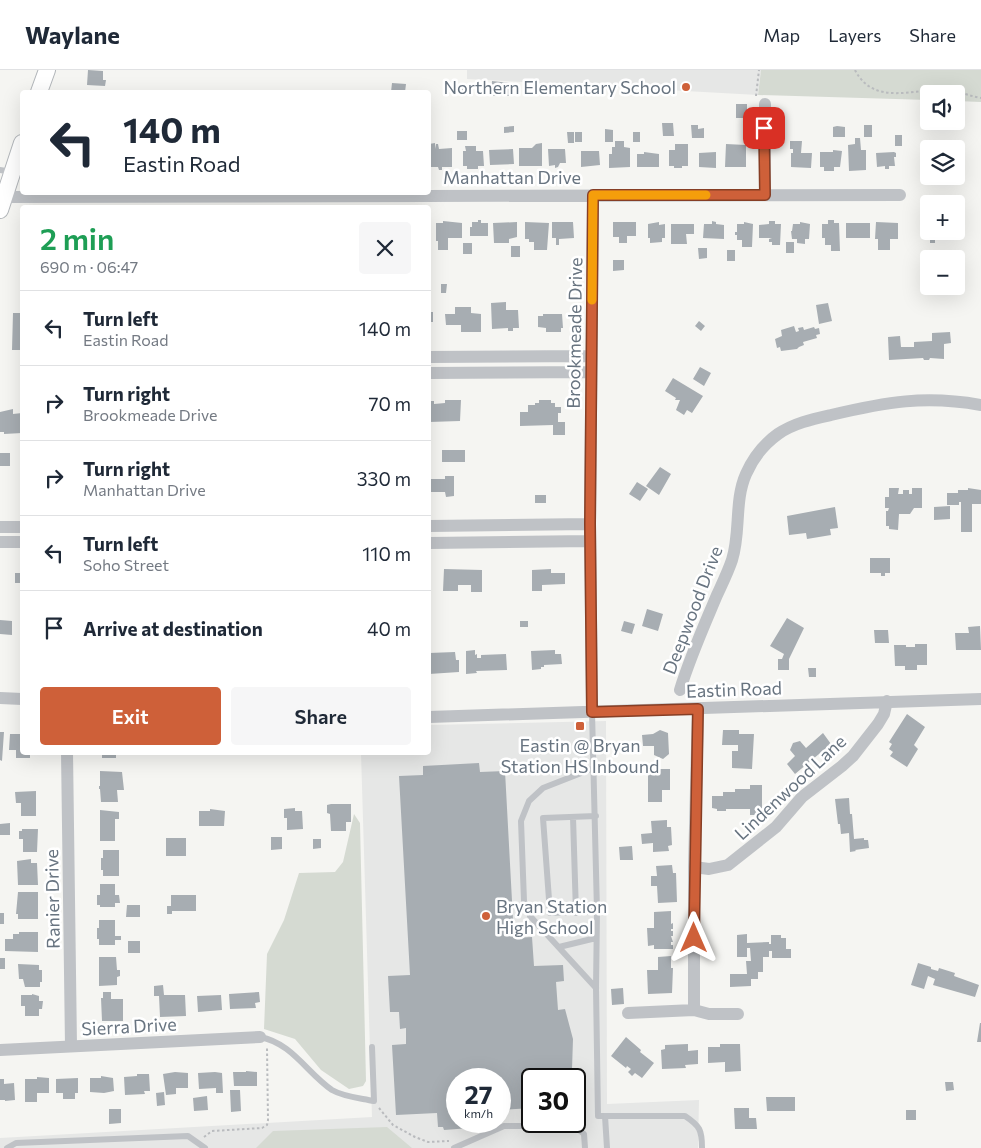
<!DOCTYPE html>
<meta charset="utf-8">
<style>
body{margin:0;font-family:Commissioner,sans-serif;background:#f6f6f7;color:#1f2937;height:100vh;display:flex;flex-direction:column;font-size:19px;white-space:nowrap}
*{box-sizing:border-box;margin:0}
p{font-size:16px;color:#747a83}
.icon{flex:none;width:28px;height:28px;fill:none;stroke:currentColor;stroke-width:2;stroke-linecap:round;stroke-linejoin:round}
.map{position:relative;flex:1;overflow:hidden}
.side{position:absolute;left:20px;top:135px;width:411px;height:550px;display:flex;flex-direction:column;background:#fff;border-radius:5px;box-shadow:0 5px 20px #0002}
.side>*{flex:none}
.hud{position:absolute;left:20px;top:20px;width:411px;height:105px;border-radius:5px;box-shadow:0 5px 20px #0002;background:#fff;color:#1f2937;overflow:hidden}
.fabs{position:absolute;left:920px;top:15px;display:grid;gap:10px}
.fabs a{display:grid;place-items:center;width:45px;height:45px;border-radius:5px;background:#fff;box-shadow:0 5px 20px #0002;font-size:25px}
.speed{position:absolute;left:446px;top:998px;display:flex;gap:10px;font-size:25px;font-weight:700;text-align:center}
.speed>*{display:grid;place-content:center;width:65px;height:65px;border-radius:50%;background:#fff;box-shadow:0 5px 20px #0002;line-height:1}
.speed small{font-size:12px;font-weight:400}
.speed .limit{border:2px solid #111;border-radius:8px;background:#fff;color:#111}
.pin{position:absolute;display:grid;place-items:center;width:42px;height:42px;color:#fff;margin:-21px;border-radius:10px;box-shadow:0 2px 8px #0006}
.me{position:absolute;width:55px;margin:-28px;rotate:0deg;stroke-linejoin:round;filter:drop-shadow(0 0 4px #0008)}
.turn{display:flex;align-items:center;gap:18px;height:105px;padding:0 20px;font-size:22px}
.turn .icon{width:65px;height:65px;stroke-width:2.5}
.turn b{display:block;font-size:35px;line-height:42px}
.round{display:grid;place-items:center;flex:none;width:52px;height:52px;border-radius:5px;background:#f6f6f7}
.headline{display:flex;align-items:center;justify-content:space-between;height:85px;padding:0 20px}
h1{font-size:30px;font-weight:600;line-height:38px;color:#1e9e55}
.button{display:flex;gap:10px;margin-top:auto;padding:10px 20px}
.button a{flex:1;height:58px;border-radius:5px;background:#ce6039;color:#fff;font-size:20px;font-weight:600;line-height:58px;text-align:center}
.button a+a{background:#f6f6f7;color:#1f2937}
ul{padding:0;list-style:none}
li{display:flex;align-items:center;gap:15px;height:75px;padding:0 20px;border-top:1px solid #e0e1e3}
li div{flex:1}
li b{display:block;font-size:19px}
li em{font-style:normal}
header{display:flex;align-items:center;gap:30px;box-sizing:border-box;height:70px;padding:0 25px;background:#fff;border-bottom:1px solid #e0e1e3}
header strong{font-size:24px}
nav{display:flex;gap:28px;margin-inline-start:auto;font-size:18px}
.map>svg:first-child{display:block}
.built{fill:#e6e7e6;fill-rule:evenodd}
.green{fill:#d5dad2}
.building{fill:#a7adb2}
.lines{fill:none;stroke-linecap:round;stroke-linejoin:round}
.secondary-casing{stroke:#b2b6ba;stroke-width:18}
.path{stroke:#b9bbbe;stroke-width:2;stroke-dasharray:2.5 2.5;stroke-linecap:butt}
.lane{stroke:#bfc2c6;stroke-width:6}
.street{stroke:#bfc2c6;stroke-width:12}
.secondary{stroke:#fff;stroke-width:16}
.route-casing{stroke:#863e25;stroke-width:12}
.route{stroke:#ce6039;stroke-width:9}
.slow{stroke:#f59e0b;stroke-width:9}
.poi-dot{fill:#ce6039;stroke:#fff;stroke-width:2}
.labels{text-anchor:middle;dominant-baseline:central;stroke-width:5;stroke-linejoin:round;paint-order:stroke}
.poi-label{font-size:18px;fill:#687480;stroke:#fff;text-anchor:end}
.street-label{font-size:18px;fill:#687480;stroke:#fff}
</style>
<header>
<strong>Waylane</strong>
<nav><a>Map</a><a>Layers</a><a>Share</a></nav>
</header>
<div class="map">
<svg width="981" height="1078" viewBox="0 0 981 1078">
<rect width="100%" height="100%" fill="#f5f5f2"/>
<!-- built -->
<path class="built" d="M467 0H761L758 25 467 9Z
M606 651 607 1034 699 1030 698 1078H0V1068L372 1047 361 683 429 682V655ZM458 1009H500V1051H458ZM532 1009H575V1051H532Z"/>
<!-- green -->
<path class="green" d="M761 0H981V32L956 31V24H929V30L758 25Z
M354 744 360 753 366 1011 363 1016 349 1019 321 1000 295 969 264 959 267 884 284 850 299 803 335 802 343 792Z
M387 1057 412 1078H256L273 1061Z"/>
<!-- building -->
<path class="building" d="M88 0 103 1V10H106L105 16 87 15Z
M492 11 510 13 509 26H491Z
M392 13 406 14 405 22H391Z
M464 14 465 22 458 23 457 15Z
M736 34H747V48H736Z
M662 53H673L674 66H663Z
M691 55H698V59L704 58V68H692Z
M864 55H872V67H864Z
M514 56V62L504 63V57Z
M837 56 845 57V67H833V57Z
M605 59 613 60V72H605Z
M457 61H467V70H457Z
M567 62H574V73H568Z
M575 62H582V72H575Z
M633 62H640V72H633Z
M895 65H902V76H895Z
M855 68H860L861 80H866V100L849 101 848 75 855 74Z
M615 71H624V77L630 78V97L609 98V84H612V77H615Z
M790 71H802L801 83H812L811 98 791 97V83H793V79H790Z
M435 73V79L436 74H438L439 79 452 78V97H442V100H439L438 97H429V74Z
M542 73V96H519V78H532L536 74Z
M675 74H688V96H682V98H674V96H669V80H675Z
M726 74 746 75V97H725Z
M465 76H476V81H483L484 96H478V99H467V96H463V81H466Z
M513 79 514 94 490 95 489 80Z
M548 79H565L566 93H560L558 97 555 98V95L549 96Z
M833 80 842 81 840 97H834V101H824V97H820V82H833Z
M581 81H599L600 95 581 97Z
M644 82 659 84V97H637V84H644Z
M716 82V98L699 97V83Z
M894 82 896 83V87H894L895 96H889V99H885V96L877 97 876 83Z
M478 150H481V153H488V166H470V157H472V152H478Z
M828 150H834V153H839L840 181H831V175H825V168H822V154H828Z
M443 151 462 153V168H448V180H438V171H436V153H443Z
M712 151 716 152V154L724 155V169L703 168 704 154H712Z
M769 151H775V154H781L780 175H772V172H769V169L772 168H759V155L769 154Z
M517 152V167L509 169V173H494L493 153Z
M525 152 549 153 547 180H534V172H529V169H525Z
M552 152H573L574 168 559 169V175H556V168H552Z
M613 152H636V166H627V173H619V167H613Z
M659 152V155L665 154V168H662V172L650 173V168H648V154Z
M744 152 753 154 752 177H742V170H737V165H735V162H737V154H744Z
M800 152 810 154 809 169H805V174L797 173V169H792L791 161H792L793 154H800Z
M876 152 898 153V169H890V180H878V169H875Z
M846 153H870V168H846Z
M671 154H694V164H686L687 174H671Z
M926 159H929V161H946V165H949V168H939V170H935V173H930V170H926Z
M786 172H794V183H786Z
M463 173H472V184H463Z
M511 176H520V187H511Z
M698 178H707V188L699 189Z
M727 180H735V191H727Z
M613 190H624V200L613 201Z
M441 214H447L446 223H441Z
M506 232V240H518L519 258H513V261H508V258L492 259 491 233Z
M828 233 832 251 819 254 816 235Z
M455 237H471V243L481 244V262H461V255H446L445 244H455Z
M429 242H433V252H429Z
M13 243H22V280H12Z
M543 244H562L563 258H561V262H546V258L538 257V246H543Z
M699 251 705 256 701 261 695 256Z
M794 256 796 262 799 261 798 258 803 257 804 260 814 257 815 259 819 258 820 264 816 265 817 268 803 272 804 275 799 277 797 279 781 281 780 277 777 278 775 269 782 266 781 260Z
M950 262 951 273 944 274V289L930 288 929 290H924L923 288 889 290 888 267 900 266 901 277H914V272L932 271V263Z
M700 297 711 303 704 316 693 309Z
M673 308 703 326 692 343 687 340 684 345 676 340 680 330H675L676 328 665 321Z
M445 330H461L460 351 429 352V331H434V334L445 333Z
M539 330H551V333H555V337H561V343H558V352H565V365H553V355L520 356V342H528V335H535V333H539Z
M13 339V344L22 343V363L4 364V362H0V342Z
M442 380H465V392H442Z
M0 383H10V396H0Z
M660 397 671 404 659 425 646 416Z
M445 406H454V426L446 427 445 422H429V409H445Z
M637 412 648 419 640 431 629 424Z
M889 418H899L898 424H903V420H909V424H912V418H922V438H914L910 444H899L898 460 889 459V456H886V441H888L889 438H885V427H889Z
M968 418 981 420V434H972V462H961V432H959V435H947V423H958V420H968Z
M535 425H546V433H535Z
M950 436V449L934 450V437Z
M835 437 838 458 830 459 831 465 807 469 806 463 789 465 787 446Z
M870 488H890V503H885V506H881V503H870Z
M444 499 482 500V522H471V515H458V521H443Z
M551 499V503H565V514L542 515V521H532V500Z
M15 503H22V513H15Z
M647 539 663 544 658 561 642 556Z
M787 548 804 558 789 589V600H778V589H782L784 584 770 576Z
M0 550 12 551V565L0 564Z
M520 551H528V557H520Z
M624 551 635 554 632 564 621 561Z
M980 556 981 580H956L955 563H969L968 557Z
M874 560H888L889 573H875Z
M915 574H927V595H917V600H905V596H895L894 575H906V577H915Z
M475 580V585L477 584V588H481V585L506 584 507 600 476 601 477 603 466 604V581Z
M555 580V584H561L562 594 544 595V597H541V599L532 600 531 581Z
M455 582 456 590H459V602L429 604V583Z
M808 598H816V607H809Z
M907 644 925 657 914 675 918 679 907 697 890 686 893 682 889 679 892 674 889 672Z
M660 660 668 663 669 684 663 689 654 685V676H643L642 665 653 664Z
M723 660H739V664H754L752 699 732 698V681H738V675H722Z
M0 662H4L2 691 0 690Z
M823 663 831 674 795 704 787 694 795 686 790 680 793 673 800 671 806 678Z
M10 664H22V682H30V688H16V680H9Z
M102 682H116V688H102Z
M479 693 480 702 505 701 514 868 532 867 534 896 563 895 564 911 556 912 558 940 565 939 573 969 572 999 570 1009H532V1038L500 1040V1009H458V1051H482L483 1057 444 1060 443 1057H438L437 1043 396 1045 392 975 406 974V958L400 959 399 942H390L388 906 410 905 399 706 423 705V696Z
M648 699H670V720H662V732H648Z
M100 701 122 702 124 720H117L118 732H101L100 719H99V716H100Z
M750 715H762V745H750V739H726V741H717V739L712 738V726H723V722H735V719H750Z
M36 721V746H21V733H16L15 722Z
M849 728 850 744H852L854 769 864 768V770H868L869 778 855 780 856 781 850 782 849 763 841 764 840 754H838L835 729Z
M331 734H351V752H346V761H331L330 744 327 743V735Z
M295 738V741H302L303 759 287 760V748H284V739Z
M210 739 225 741 224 756H199V741H210Z
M100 740 119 742V749H115V771H100Z
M667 750V757H671L672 775 668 776 669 781 653 782V773L642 774 641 764 652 763 651 751Z
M10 753V765H0V754Z
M22 759H38L37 782H23V769H19V761H22Z
M271 767H282V779L271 780Z
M166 768H186V786H166Z
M313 769H321V778L313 779Z
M632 776 633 790H620L619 777Z
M103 780H119V806H103V800H101V788H103Z
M31 789V793H37L38 815H18L17 791Z
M672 795 673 803H676L677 832 658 833 657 816H651V806H657L656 796Z
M100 814H115V825H119L120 833H115V837H100V835H97V825H100Z
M18 822H38V849H18V844H16Z
M171 825H196V841H172V844H167V836H171Z
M127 835H140V847H126Z
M671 841V854L673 853V859H671V861H673V866H671L673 872H671V875H673V879H654V875L648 876 647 858H654V842Z
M0 843H4V854H0Z
M99 850H115V866H121V870H115V875H99V869H97V858H99Z
M19 862H38V882L5 881V869H13V864H19Z
M747 864V873L769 872V874H771V865H781V868H786V879H791V888H772V881H769V887H763V902H758V909H751V916L730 917V904H747L746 891H751L750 878H747V887H737V865Z
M128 871H140V883H128Z
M671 886V898H673L672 923 648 924 647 900H658V887Z
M99 887H116L117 900H120V906L117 907V915L99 916Z
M0 888H5V899H0Z
M918 893 931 897V899L938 901 939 898 955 903 954 906 979 915 975 927 933 915 935 909 928 906 924 919 911 915Z
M18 894 39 895V900H42V912H40V917H25L23 909H19Z
M163 915 164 925H185L186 946 160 947 159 926H154V916Z
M623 918 624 934 612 935 611 919Z
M103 922H111V929H123V951H102L101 928H103Z
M259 922 260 932 255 933 256 938 230 939 229 924Z
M32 924 39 926V931H43L42 939H39V946H25V936H21V925H32Z
M221 925 222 940 198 942 197 926Z
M980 953H981V972H977Z
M626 967 641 980 640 982 654 993 642 1008 635 1003 632 1006 628 1002 631 999 627 996 626 998 611 986Z
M688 974V981L698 980V994L685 995 686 998 662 999 661 980 665 979V975Z
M720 974H740L741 1001 725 1002V992L708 993V977H720Z
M246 1001 257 1002V1016H234L233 1002H246Z
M175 1002 188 1003V1018H176V1024L166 1025 163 1004Z
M215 1002 222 1003 223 1023H216V1018L199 1019 198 1003Z
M137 1004H149L150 1021H144L145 1024 125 1025 124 1007 137 1006Z
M101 1006 113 1008 114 1021 104 1023 90 1022V1008H101Z
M37 1007 49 1008V1023H37V1032H25V1009H37Z
M78 1008V1023H75V1029H63V1023H56V1009Z
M0 1009H4V1014L14 1013 15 1030 5 1031V1030H0Z
M945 1012H953L954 1020 946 1021Z
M230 1020H240L241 1041 231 1042Z
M164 1022 165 1035 157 1036 156 1023Z
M207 1026 208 1040 194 1041 193 1028Z
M766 1027H795V1041H767Z
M734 1038H749V1048H756L757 1059H735Z
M109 1039H121V1053L109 1054Z
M906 1040H916V1050H906Z"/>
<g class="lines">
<!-- secondary casing -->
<g class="secondary-casing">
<path id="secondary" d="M39 22 47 0
M0 140 22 73"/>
</g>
<!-- path -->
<path class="path" d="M855 0C874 37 914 18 947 20 959 21 969 26 981 28
M756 26 759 0
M379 1038 393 1055 415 1067 428 1072 449 1071
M204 1067 212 1061 262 1058 267 1055 268 1050 267 978"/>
<!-- lane -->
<path class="lane" d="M0 100 12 102
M592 642 597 841 596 918 598 1046H685C700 1056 702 1060 702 1078
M594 698 543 718 529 731 521 751 524 831 530 846 596 918
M596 746 543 748 550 843 597 841
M573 747 576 843
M559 877 596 868
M260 967C292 973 307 1003 332 1020 344 1027 360 1028 374 1031L372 977
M605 1046 607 1078
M7 1078 16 1073 188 1066 205 1078
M454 1078 504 1056H574L584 1064 585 1078"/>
<!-- street -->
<path class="street" d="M765 34V125
M4 127 900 125
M429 287 591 286
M429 303 591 302
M429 456 590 454
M0 457H22
M0 472H22
M429 473 590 471
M680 620C690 587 704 556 717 525 722 514 728 502 732 490 741 462 734 431 746 404 753 388 764 374 778 364 794 353 813 349 831 345 886 332 925 325 981 335
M0 628 22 629
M592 642 590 454 593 125
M429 647 981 629
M67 682 71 976
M694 797 709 799 728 795 776 757 802 727 842 696 853 686 878 654 884 644 887 631
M694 940V797L698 639
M628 943 694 940 709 944H738
M0 980 260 967"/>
<!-- secondary -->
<use href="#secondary" class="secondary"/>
</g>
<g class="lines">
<!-- route casing -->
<g class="route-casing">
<path id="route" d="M694 868 698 639 592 642 590 454 593 125H765L764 58"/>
</g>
<!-- route -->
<use href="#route" class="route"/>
<!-- slow -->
<path class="slow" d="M592 230 593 125H706"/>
</g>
<!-- markers -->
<g class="poi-dot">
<circle cx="686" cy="17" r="5"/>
<rect x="575" y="651" width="10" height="10" rx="2.5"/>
<circle cx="486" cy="846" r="5"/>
</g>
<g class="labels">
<!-- poi labels -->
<g class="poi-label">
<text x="676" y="17">Northern Elementary School</text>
<text x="580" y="675" text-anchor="middle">Eastin @ Bryan<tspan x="580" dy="21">Station HS Inbound</tspan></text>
<text x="496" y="836" text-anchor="start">Bryan Station<tspan x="496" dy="21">High School</tspan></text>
</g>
<!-- street labels -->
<g class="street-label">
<text x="512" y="107">Manhattan Drive</text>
<text transform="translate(574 263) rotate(-89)">Brookmeade Drive</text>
<text transform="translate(692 540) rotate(-69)">Deepwood Drive</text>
<text transform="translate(734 619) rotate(-2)">Eastin Road</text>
<text transform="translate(790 717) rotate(-43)">Lindenwood Lane</text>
<text transform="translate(52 829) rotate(-91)">Ranier Drive</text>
<text transform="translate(129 956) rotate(-3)">Sierra Drive</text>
</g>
</g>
</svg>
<div class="fabs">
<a><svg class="icon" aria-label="sound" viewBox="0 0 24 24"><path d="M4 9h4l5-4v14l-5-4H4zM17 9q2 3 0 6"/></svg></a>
<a><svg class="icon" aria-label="layers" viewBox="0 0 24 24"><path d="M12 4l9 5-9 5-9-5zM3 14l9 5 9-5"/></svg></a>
<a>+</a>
<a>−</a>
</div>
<div class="speed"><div>27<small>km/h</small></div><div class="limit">30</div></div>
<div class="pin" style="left:764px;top:58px;background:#d93025"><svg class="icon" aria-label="arrive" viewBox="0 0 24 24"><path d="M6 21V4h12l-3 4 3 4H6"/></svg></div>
<svg class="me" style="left:694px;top:868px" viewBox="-20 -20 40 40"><path d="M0-17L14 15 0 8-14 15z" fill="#ce6039" stroke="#fff" stroke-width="4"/></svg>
<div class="hud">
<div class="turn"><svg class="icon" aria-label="left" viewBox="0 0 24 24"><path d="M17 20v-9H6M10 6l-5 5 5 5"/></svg><div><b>140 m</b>Eastin Road</div></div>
</div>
<section class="side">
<div class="headline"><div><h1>2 min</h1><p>690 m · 06:47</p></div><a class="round"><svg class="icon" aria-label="close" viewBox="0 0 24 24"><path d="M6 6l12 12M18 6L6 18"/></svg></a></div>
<ul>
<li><svg class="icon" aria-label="left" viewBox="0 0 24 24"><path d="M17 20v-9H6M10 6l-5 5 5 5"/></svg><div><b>Turn left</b><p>Eastin Road</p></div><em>140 m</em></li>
<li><svg class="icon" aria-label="right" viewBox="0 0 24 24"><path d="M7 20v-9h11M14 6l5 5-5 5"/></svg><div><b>Turn right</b><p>Brookmeade Drive</p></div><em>70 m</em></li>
<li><svg class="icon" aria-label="right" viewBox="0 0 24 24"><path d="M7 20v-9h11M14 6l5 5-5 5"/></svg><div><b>Turn right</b><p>Manhattan Drive</p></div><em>330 m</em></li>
<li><svg class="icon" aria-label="left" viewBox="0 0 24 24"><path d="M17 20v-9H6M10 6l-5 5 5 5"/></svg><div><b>Turn left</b><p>Soho Street</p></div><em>110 m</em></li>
<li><svg class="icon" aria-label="arrive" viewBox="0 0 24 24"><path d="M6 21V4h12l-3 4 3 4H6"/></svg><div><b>Arrive at destination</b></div><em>40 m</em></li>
</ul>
<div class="button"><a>Exit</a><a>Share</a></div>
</section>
</div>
